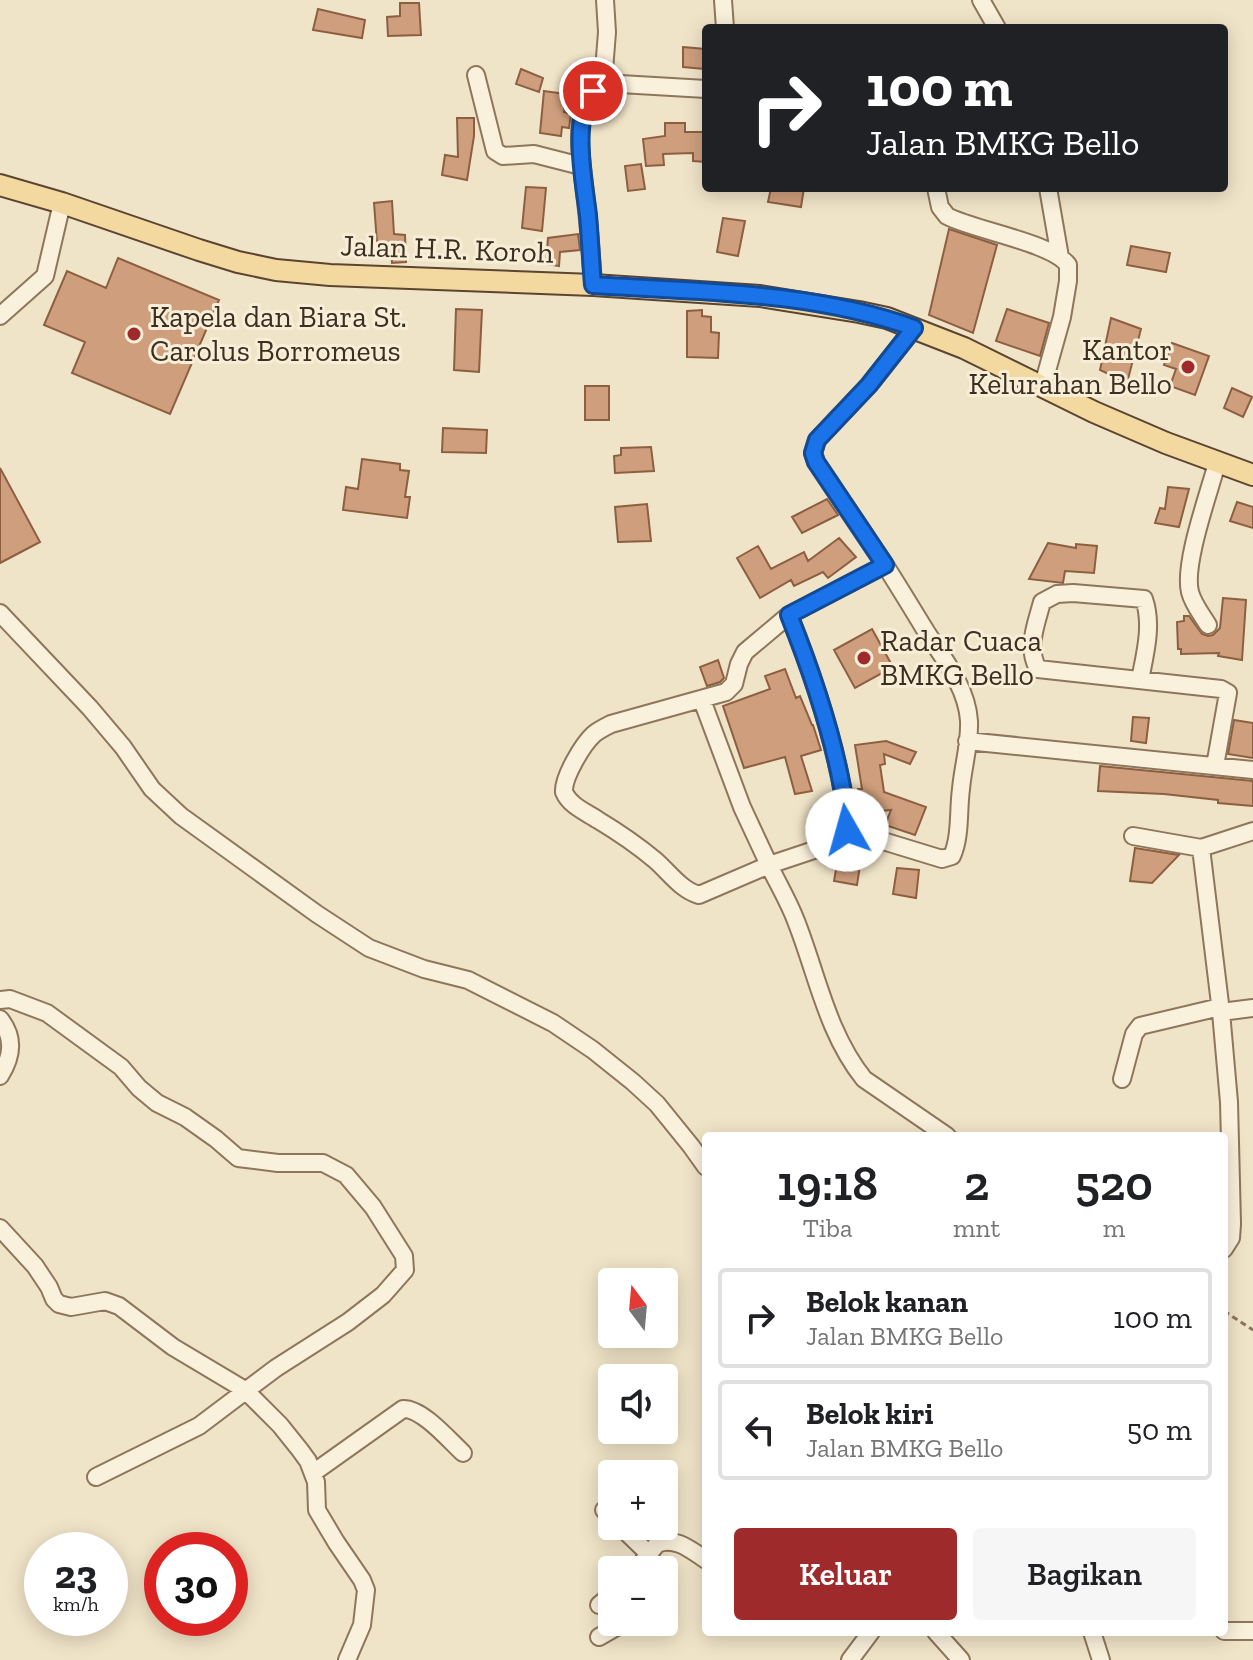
<!DOCTYPE html>
<html lang="id">
<meta charset="utf-8">
<style>
body{margin:0;font-family:"Zilla Slab",serif;background:#f6f6f6;color:#202124;height:100vh;display:flex;flex-direction:column;font-size:30px;white-space:nowrap}
*{box-sizing:border-box;margin:0}
p{font-size:26px;color:#757577}
.icon{flex:none;width:44px;height:44px;fill:none;stroke:currentColor;stroke-width:2;stroke-linecap:round;stroke-linejoin:round}
.map{position:relative;flex:1;overflow:hidden}
.side{position:absolute;left:702px;top:1132px;width:526px;height:504px;display:flex;flex-direction:column;background:#fff;border-radius:8px;box-shadow:0 4px 20px #0003}
.side>*{flex:none}
.banner{position:absolute;left:702px;top:24px;width:526px;height:168px;border-radius:8px;box-shadow:0 4px 20px #0003;background:#202124;color:#fff;overflow:hidden}
.needle{width:52px;rotate:344deg}
.buttons{position:absolute;left:598px;top:1268px;display:grid;gap:16px}
.buttons a{display:grid;place-items:center;width:80px;height:80px;border-radius:8px;background:#fff;box-shadow:0 4px 20px #0003;font-size:40px}
.speed{position:absolute;left:24px;top:1532px;display:flex;gap:16px;font-size:40px;font-weight:700;text-align:center}
.speed>*{display:grid;place-content:center;width:104px;height:104px;border-radius:50%;background:#fff;box-shadow:0 4px 20px #0003;line-height:1}
.speed small{font-size:20px;font-weight:400}
.speed .limit{border:12px solid #d22;background:#fff;color:#111}
.pin{position:absolute;display:grid;place-items:center;width:68px;height:68px;color:#fff;margin:-34px;border:4px solid #fff;border-radius:50%;box-shadow:0 2px 8px #0007}
.me{position:absolute;width:88px;margin:-44px;rotate:353deg;stroke-linejoin:round;filter:drop-shadow(0 0 6px #0008)}
.turn{display:flex;align-items:center;gap:28px;height:168px;padding:0 32px;font-size:36px}
.turn .icon{width:104px;height:104px;stroke-width:2.5}
.turn b{display:block;font-size:56px;line-height:68px}
.eta{display:flex;justify-content:space-evenly;align-items:center;height:136px;text-align:center}
.eta b{font-size:48px;font-weight:600;line-height:56px}
.primary-button{display:flex;gap:16px;margin-top:auto;padding:16px 32px}
.primary-button a{flex:1;height:92px;border-radius:8px;background:#9e2a2b;color:#fff;font-size:32px;font-weight:600;line-height:92px;text-align:center}
.primary-button a+a{background:#f6f6f6;color:#202124}
ul{padding:0;list-style:none}
li{display:flex;align-items:center;gap:24px;height:100px;margin:0 16px 12px;padding:0 16px;border:4px solid #e0e0e0;border-radius:8px}
li div{flex:1}
li b{display:block;font-size:30px}
li em{font-style:normal}
.map>svg:first-child{display:block}
.building{fill:#cf9f7d;stroke:#8d5f41;stroke-width:2}
.lines{fill:none;stroke-linecap:round;stroke-linejoin:round}
.minor-casing{stroke:#8d765c;stroke-width:20}
.major-casing{stroke:#5b4430;stroke-width:24}
.path{stroke:#8d765c;stroke-width:3;stroke-dasharray:6 4;stroke-linecap:butt}
.minor{stroke:#faf1dc;stroke-width:16}
.major{stroke:#f3d9a0;stroke-width:20}
.route-casing{stroke:#114b97;stroke-width:20}
.route{stroke:#1a73e8;stroke-width:14}
.poi-dot{fill:#9e2a2b;stroke:#f7eed8;stroke-width:3}
.labels{text-anchor:middle;dominant-baseline:central;stroke-width:6;stroke-linejoin:round;paint-order:stroke}
.street-label{font-size:30px;fill:#3d2e20;stroke:#f7eed8}
.poi-label{font-size:30px;fill:#3d2e20;stroke:#f7eed8;text-anchor:start}
</style>
<div class="map">
<svg width="1253" height="1660" viewBox="0 0 1253 1660">
<rect width="100%" height="100%" fill="#f0e4c8"/>
<!-- building -->
<path class="building" d="M400 3H419L421 35 388 36 387 17 400 16Z
M318 9 365 20 362 38 313 30Z
M683 47 705 49 704 69 683 67Z
M521 69 543 78 539 92 516 84Z
M544 91 566 94 564 112 571 114 569 128 562 127 561 136 540 133Z
M457 118H474V136L467 180 442 175 445 155 458 157Z
M665 123H685V132H706V162L693 161V153L663 154 664 165 646 166 643 139 665 136Z
M641 164 645 189 628 191 625 166Z
M526 187 546 188 542 231 522 228Z
M771 188H804L801 207 768 202Z
M392 201 394 234 405 235 406 262 392 263 391 242 377 243 374 203Z
M723 218 745 221 738 256 717 252Z
M949 229 997 245 973 333 929 315Z
M578 234 580 250 560 252 559 266 546 264 548 238Z
M1131 246 1170 253 1166 272 1127 265Z
M118 258 219 300 170 414 72 373 85 342 44 325 67 271 106 288Z
M456 309 482 310 479 372 454 370Z
M1007 309 1049 323 1040 356 996 341Z
M702 310V316L711 317V332L719 333 718 358 687 357V311Z
M1111 318 1141 329 1127 383 1100 370Z
M1172 343 1209 356 1195 395 1170 386 1176 369 1164 365Z
M585 386H609V420H585Z
M1232 388 1252 397 1243 417 1224 408Z
M443 428 487 430 486 453 442 452Z
M651 447 654 471 615 473 614 456 621 455V448Z
M362 459 400 464V470L409 471 405 497H410L407 518 343 510 346 487 358 489Z
M0 468 40 542 0 563Z
M1168 487 1189 489 1179 527 1155 523 1160 508 1165 509Z
M827 499 838 515 802 533 792 517Z
M1237 502 1253 507V528L1230 521Z
M647 504 651 541 618 542 615 507Z
M839 538 856 557 828 578 823 572 794 586 791 580 760 598 737 558 758 546 771 569 804 552 808 561Z
M1048 543 1076 548V544L1097 546 1094 573 1065 571 1063 583 1029 579Z
M1223 598 1246 600 1242 660 1218 656 1219 653 1181 654V649H1178L1177 622 1184 621V616H1189L1202 634 1208 636 1213 635 1220 628Z
M872 629 893 667 855 688 834 650Z
M718 660 724 678 720 682 707 686 700 667Z
M785 669 796 698 800 696 812 725H813L821 750 801 756 812 791 795 794 785 757 744 768 723 706 770 689 765 676Z
M1133 717 1149 718 1146 743 1131 741Z
M1234 720 1253 723V758L1228 754Z
M886 741 916 752 910 764 884 754 885 764 880 765 884 792 926 807 915 835 885 825 891 810 861 813 858 789H862L855 745Z
M1100 766 1253 781V806L1218 803V800L1164 794 1098 791Z
M1135 848 1179 855 1152 883 1130 881Z
M843 850 862 852 857 885 834 881 839 853Z
M897 868 919 870 916 898 893 894Z"/>
<g class="lines">
<!-- minor casing -->
<g class="minor-casing">
<path id="minor" d="M605 0 607 32 603 83 706 89
M723 0 725 28
M981 0 997 28
M476 75 495 151 503 156 534 154 581 166
M936 188 940 207 947 216C973 230 1053 243 1068 265V281L1062 317 1043 385
M1048 188 1060 257
M593 285C591 254 589 223 585 193 582 165 576 134 584 107 587 96 595 90 603 83
M0 316 45 276 62 203
M0 613 90 708 123 747 152 789 181 816 317 914 369 948 424 969 468 980 553 1023 593 1050 633 1082 657 1104 691 1146 706 1167
M789 615C816 682 839 753 848 825L844 834 835 843 769 865C778 884 789 902 796 921 817 974 827 1033 864 1079L947 1136
M1208 625C1202 615 1193 604 1190 592 1183 564 1209 493 1217 463
M1140 680C1145 654 1153 625 1144 599L1073 593 1057 594 1042 602C1036 625 1026 647 1038 669L1221 689 1228 693 1215 766
M702 700 742 807 769 865 699 895C681 890 669 872 655 860 637 845 618 832 598 820 586 812 570 806 564 792 563 777 583 744 594 734 599 730 605 727 611 724L726 692 734 684 739 664 745 652 789 615 885 565 816 462 813 453 817 440 869 385 914 328
M967 741 1253 770
M847 830 942 859 952 856C961 836 958 810 961 789 963 766 970 744 969 721 967 688 944 659 927 633 913 610 899 587 885 565
M1133 836 1201 848 1253 831
M1201 848 1221 1012 1229 1102 1232 1224 1231 1238 1224 1249
M0 1000 10 999 47 1013 121 1067 139 1088 157 1103 185 1117 216 1139 238 1158 278 1163H323L346 1175 373 1207 404 1256 405 1270 383 1295 348 1322 276 1368 199 1426 96 1477
M1221 1012 1253 1008
M0 1019C15 1038 12 1057 0 1076
M1122 1079 1134 1034 1140 1026 1220 1007
M0 1228 35 1266 49 1287 54 1299 59 1304 71 1307 105 1301 119 1306 173 1347 245 1390 280 1425 300 1450 308 1461 316 1482 317 1510 336 1542 362 1580 366 1590 362 1625 347 1660
M313 1473 403 1409C422 1408 449 1440 463 1453
M604 1510 612 1518
M620 1526 649 1554
M636 1570 657 1544C675 1536 691 1550 706 1560
M599 1605 612 1594
M1224 1631H1253
M936 1632 961 1660
M1092 1632 1101 1660
M599 1637 625 1622
M850 1660 871 1632"/>
</g>
<!-- major casing -->
<g class="major-casing">
<path id="major" d="M0 185 62 203 199 250 238 262 276 270 330 275 593 285 760 296 859 312 887 318 964 348 1094 412 1166 443 1253 475"/>
</g>
<!-- path -->
<path class="path" d="M1224 1311 1253 1330"/>
<!-- minor -->
<use href="#minor" class="minor"/>
<!-- major -->
<use href="#major" class="major"/>
</g>
<g class="lines">
<!-- route casing -->
<g class="route-casing">
<path id="route" d="M593 91C571 120 584 181 588 215 590 238 591 262 593 285 700 292 812 291 914 328L869 385 817 440 813 453 816 462 885 565 789 615C811 670 831 728 842 787 844 801 849 816 847 830"/>
</g>
<!-- route -->
<use href="#route" class="route"/>
</g>
<!-- markers -->
<g class="poi-dot">
<circle cx="134" cy="334" r="8"/>
<circle cx="1188" cy="367" r="8"/>
<circle cx="864" cy="658" r="8"/>
</g>
<g class="labels">
<!-- street labels -->
<g class="street-label">
<text transform="translate(447 249) rotate(2)">Jalan H.R. Koroh</text>
</g>
<!-- poi labels -->
<g class="poi-label">
<text x="150" y="317">Kapela dan Biara St.<tspan x="150" dy="34">Carolus Borromeus</tspan></text>
<text x="1172" y="350" text-anchor="end">Kantor<tspan x="1172" dy="34">Kelurahan Bello</tspan></text>
<text x="880" y="641">Radar Cuaca<tspan x="880" dy="34">BMKG Bello</tspan></text>
</g>
</g>
</svg>
<div class="buttons">
<a><svg class="needle" viewBox="-14 -14 28 28"><path d="M0-13l5 13h-10z" fill="#e53935"/><path d="M0 13l5-13h-10z" fill="#757577"/></svg></a>
<a><svg class="icon" aria-label="sound" viewBox="0 0 24 24"><path d="M4 9h4l5-4v14l-5-4H4zM17 9q2 3 0 6"/></svg></a>
<a>+</a>
<a>−</a>
</div>
<div class="speed"><div>23<small>km/h</small></div><div class="limit">30</div></div>
<div class="pin" style="left:593px;top:91px;background:#d93025"><svg class="icon" aria-label="arrive" viewBox="0 0 24 24"><path d="M6 21V4h12l-3 4 3 4H6"/></svg></div>
<svg class="me" style="left:847px;top:830px" viewBox="-20 -20 40 40"><circle r="19" fill="#fff"/><path d="M0-13L10 11 0 6-10 11z" fill="#1a73e8"/></svg>
<div class="banner">
<div class="turn"><svg class="icon" aria-label="right" viewBox="0 0 24 24"><path d="M7 20v-9h11M14 6l5 5-5 5"/></svg><div><b>100 m</b>Jalan BMKG Bello</div></div>
</div>
<section class="side">
<div class="eta">
<div><b>19:18</b><p>Tiba</p></div>
<div><b>2</b><p>mnt</p></div>
<div><b>520</b><p>m</p></div>
</div>
<ul>
<li><svg class="icon" aria-label="right" viewBox="0 0 24 24"><path d="M7 20v-9h11M14 6l5 5-5 5"/></svg><div><b>Belok kanan</b><p>Jalan BMKG Bello</p></div><em>100 m</em></li>
<li><svg class="icon" aria-label="left" viewBox="0 0 24 24"><path d="M17 20v-9H6M10 6l-5 5 5 5"/></svg><div><b>Belok kiri</b><p>Jalan BMKG Bello</p></div><em>50 m</em></li>
</ul>
<div class="primary-button"><a>Keluar</a><a>Bagikan</a></div>
</section>
</div>
